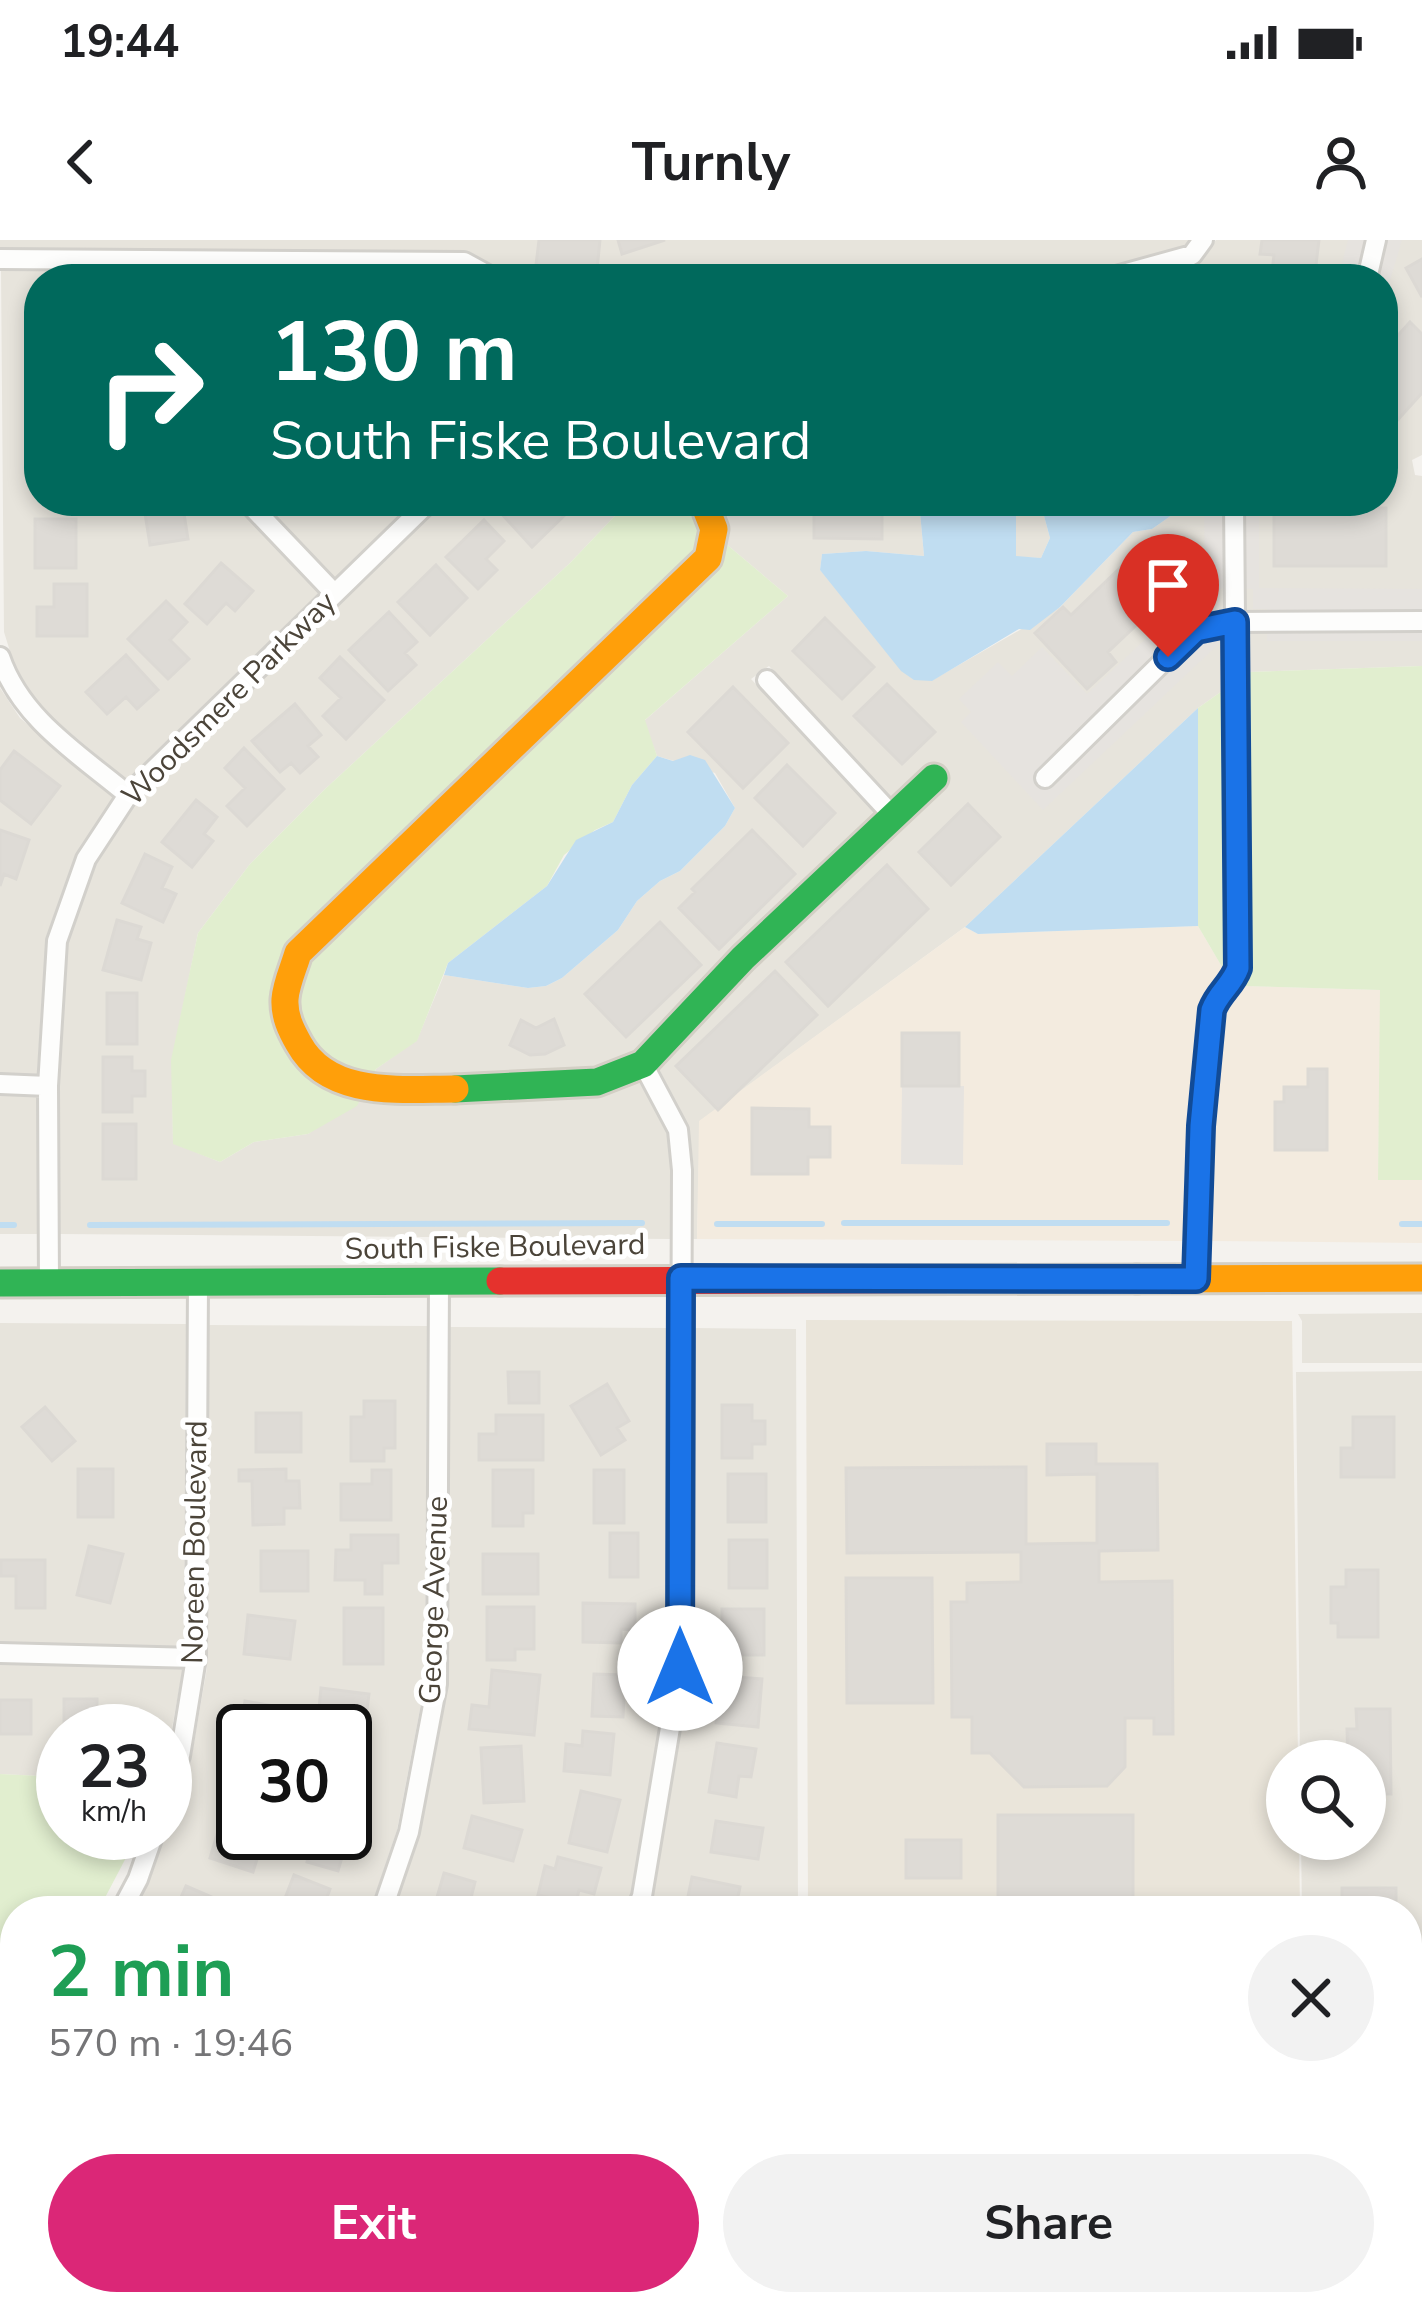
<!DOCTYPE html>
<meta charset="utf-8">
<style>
body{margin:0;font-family:"Nunito Sans",sans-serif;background:#f2f2f2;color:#202124;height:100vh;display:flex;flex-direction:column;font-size:45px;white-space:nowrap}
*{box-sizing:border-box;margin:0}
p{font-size:39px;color:#757577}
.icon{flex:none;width:66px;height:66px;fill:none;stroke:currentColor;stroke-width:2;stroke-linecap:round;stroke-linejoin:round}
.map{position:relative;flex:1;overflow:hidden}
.details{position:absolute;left:0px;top:1656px;width:1422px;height:420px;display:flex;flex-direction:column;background:#fff;border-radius:48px 48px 0 0;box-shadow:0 6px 18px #0003}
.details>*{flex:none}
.top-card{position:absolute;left:24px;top:24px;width:1374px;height:252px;border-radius:48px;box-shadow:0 6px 18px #0003;background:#00695c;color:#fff;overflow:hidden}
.controls{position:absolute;left:1266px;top:1500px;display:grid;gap:24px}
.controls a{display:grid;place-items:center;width:120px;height:120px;border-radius:50%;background:#fff;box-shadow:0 6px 18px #0003;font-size:60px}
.speed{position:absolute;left:36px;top:1464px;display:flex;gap:24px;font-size:60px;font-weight:700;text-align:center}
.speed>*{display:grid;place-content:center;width:156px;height:156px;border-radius:50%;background:#fff;box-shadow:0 6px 18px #0003;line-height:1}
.speed small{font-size:30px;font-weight:400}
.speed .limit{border:6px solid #111;border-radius:18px;background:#fff;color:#111}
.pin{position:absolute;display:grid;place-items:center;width:102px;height:102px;color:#fff;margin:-123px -51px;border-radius:50% 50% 50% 0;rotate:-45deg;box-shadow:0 0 12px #0007}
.pin .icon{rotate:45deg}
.me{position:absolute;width:132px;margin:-66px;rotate:0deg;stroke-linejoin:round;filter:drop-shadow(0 0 9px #0008)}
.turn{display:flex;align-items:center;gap:42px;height:252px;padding:0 48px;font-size:54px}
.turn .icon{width:156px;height:156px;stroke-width:2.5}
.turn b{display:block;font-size:84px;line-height:102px}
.round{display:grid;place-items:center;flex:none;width:126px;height:126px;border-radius:63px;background:#f2f2f2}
.summary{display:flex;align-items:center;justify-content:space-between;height:204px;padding:0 48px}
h1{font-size:72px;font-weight:700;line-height:90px;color:#1e9e55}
.cta{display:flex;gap:24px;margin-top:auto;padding:24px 48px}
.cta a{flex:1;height:138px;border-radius:72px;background:#db2777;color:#fff;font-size:48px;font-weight:700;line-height:138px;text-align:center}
.cta a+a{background:#f2f2f2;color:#202124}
.status{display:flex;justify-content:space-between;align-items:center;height:84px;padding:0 60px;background:#fff;direction:ltr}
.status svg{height:33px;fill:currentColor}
header{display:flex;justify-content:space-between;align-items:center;height:156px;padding:0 48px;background:#fff;font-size:54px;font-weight:700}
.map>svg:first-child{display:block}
.residential{fill:#e7e4dc;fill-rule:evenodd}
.commercial{fill:#f3ebdf}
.education{fill:#eae5da}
.green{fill:#e1eecf}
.parking{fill:#e6e3df}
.water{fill:#c0ddf1}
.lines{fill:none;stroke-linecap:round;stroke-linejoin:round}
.stream{stroke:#c0ddf1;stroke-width:6}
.building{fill:#dedbd6;stroke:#dcd9d4;stroke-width:3}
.street-casing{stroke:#d2d0cb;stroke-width:24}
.fast-casing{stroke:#d3cfc5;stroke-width:33}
.slow-casing{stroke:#d3cfc5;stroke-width:33}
.jam-casing{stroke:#d3cfc5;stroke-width:33}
.street{stroke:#fdfdfc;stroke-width:18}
.fast{stroke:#30b455;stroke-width:27}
.slow{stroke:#ff9f0a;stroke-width:27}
.jam{stroke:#e5322d;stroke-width:27}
.route-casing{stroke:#114b97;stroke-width:30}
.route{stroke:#1a73e8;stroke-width:21}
.labels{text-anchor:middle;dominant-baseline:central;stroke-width:10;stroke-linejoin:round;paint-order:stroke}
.street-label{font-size:30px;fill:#4b4439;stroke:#fff}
</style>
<div class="status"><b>19:44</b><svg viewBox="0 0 49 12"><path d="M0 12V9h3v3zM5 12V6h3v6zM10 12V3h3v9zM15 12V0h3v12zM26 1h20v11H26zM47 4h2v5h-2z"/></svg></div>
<header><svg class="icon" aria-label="back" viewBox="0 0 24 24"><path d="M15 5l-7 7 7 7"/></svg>Turnly<svg class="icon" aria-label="person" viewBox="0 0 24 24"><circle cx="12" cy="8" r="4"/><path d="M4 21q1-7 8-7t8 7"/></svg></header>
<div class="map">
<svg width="1422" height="2076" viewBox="0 0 1422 2076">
<rect width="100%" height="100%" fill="#f4f2ee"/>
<!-- residential -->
<path class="residential" d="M0 0H1189L1185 7 1095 31 705 32 680 39H510L499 29 464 12 0 9Z
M1216 0H1364L1356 39H1143L1196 25Z
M1387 0H1422V215L1412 220 1415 235 1422 236V371L1246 372 1245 261H1383V39Z
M1 29 416 30 460 32 475 39H39V261H244L237 267 319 353 127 540 38 466 18 437 4 392Z
M261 261H415L335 338Z
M446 261H629L570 323 324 550 250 624 198 693 172 820 173 903 220 922 254 902 308 894 362 856 637 837 667 893 671 930 670 999 60 994 59 846 68 703 96 623 137 561Z
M717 261H919L924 316 866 311 822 314 820 330 931 441 1060 367 1133 292 1152 289 1172 275 1181 261H1223L1224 374 1193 380 1202 399 1224 394 1225 449 1198 468 965 687 700 881 697 999H693L694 930 689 889 657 825 751 725 950 537 933 524 894 562 769 426 751 439 879 577 636 815 594 832 508 838 372 837 376 829 417 800 444 735 528 748 546 746 562 738 618 690 637 661 660 641 680 631 725 586 735 568 715 533 657 516 644 481 788 356 725 303Z
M1016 261H1040L1050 298 1041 318 1016 317Z
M1422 391V426L1247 432V392Z
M0 448 20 478 114 557 75 617 46 698 37 835 0 834Z
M0 854 37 855V994H0Z
M1422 1073V1123H1302V1081L1298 1074Z
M0 1083 186 1084 184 1408 0 1403Z
M209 1085 427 1086 425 1443 397 1590 370 1671H134L149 1642 191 1520 207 1428ZM243 1491H345V1593H243Z
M450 1087 670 1088 669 1427 631 1653 624 1671H394L419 1595 448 1446Z
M692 1088 796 1089 798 1671H648L691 1429Z
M1422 1131V2076H1306V2061H1407V1671H1302L1301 1599H1365V1521H1300L1296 1132Z
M0 1423 183 1428 165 1526V1491H63V1537L0 1534Z
M15 1850V2061H112L98 2076H0V1866Z
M142 2061H434L420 2076H127Z
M461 2061H667V2076H449Z
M690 2061H800V2076H690Z"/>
<!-- commercial -->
<path class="commercial" d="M1198 686 1225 732 1208 751 1201 769 1190 885 1186 1001 697 999 699 881 965 687 978 694Z
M1243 746 1381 750 1378 939 1422 940V1003L1208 1001 1213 887 1224 772 1226 763Z"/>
<!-- education -->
<path class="education" d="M806 1080 1292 1081 1298 1521H1287V1599H1299L1300 1671H808Z
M810 2061H1305L1306 2076H810Z"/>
<!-- green -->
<path class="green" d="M629 261H672L703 286 699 313 287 710C272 746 265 799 299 829 314 842 344 848 362 856L357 866 308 894 254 902 220 922 173 904 171 820 198 693 250 624 324 550 570 323Z
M725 303 788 356 645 480 657 516 632 545 613 582 595 590 564 615 547 646 448 723 417 801 376 829 372 837 356 835 318 817 299 782 296 758 308 719Z
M1422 426V940H1378L1380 750 1243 746 1249 727V697L1247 432Z
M1225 449 1227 696 1225 732 1198 686V468Z
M0 1534 63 1537V1593H139L98 1671H15V1813L0 1834Z"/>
<!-- parking -->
<path class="parking" d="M1348 0H1402L1383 64V39H1338Z
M1204 261H1259V348L1422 349V401H1267V369H1253V349L1205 348Z
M1188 359 1225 398 1043 570 961 482 971 472 959 459 998 422 1012 436 1042 407 1087 454Z
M902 846H964L963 925 901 924Z"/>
<!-- water -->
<path class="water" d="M919 261H1016V316L1041 318 1050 298 1040 261H1181L1172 275 1152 289 1133 292 1060 367 1030 390 1019 389 932 441 914 440 901 431 820 330 822 314 866 311 924 316Z
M1198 468V686L978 694 965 687Z
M690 515 705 520 735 568 725 586 680 631 660 641 637 661 618 690 562 738 546 746 528 748 444 735 448 723 547 646 576 600 613 582 632 545 657 516 673 521Z"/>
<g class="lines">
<!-- stream -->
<path class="stream" d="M844 983H1167
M717 984H822
M1402 984H1422
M0 985H14
M90 985 642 983"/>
</g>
<!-- building -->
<path class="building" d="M539 0H600L597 30 536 25Z
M618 0H665L622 14Z
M1262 0H1319L1315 33 1304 32 1303 39H1271L1274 15 1260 14Z
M1422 19V57L1406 28Z
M1410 82 1422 94V153L1383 196V112Z
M143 261H182L188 299 150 305Z
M507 261H562L570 270 532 307 498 270Z
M847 261H882V299L814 298V264H847Z
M1274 268H1386V326H1274Z
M35 279H76V328H35Z
M484 280 504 301 486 319 497 330 478 349 446 317Z
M1147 302 1183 341 1108 412 1116 422 1087 449 1035 393 1063 367 1071 375Z
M221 323 253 351 235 371 226 363 207 384 185 364Z
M436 325 467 358 430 395 398 362Z
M54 344H87V396H37V367H54Z
M166 361 187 382 170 400 189 419 168 439 128 399Z
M389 372 417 402 405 413 416 425 388 451 349 410Z
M825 378 874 427 842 459 793 411Z
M126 415 158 450 137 469 126 457 107 474 86 452Z
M340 417 384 460 346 499 323 476 341 458 320 438Z
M887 444 935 492 902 524 854 476Z
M733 447 788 503 743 548 688 492Z
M295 464 321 495 308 506 318 517 300 533 291 523 280 532 252 501Z
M244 508 284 549 247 586 227 566 245 548 225 528Z
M14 511 60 546 31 584 0 560V530Z
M787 525 835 573 803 606 755 558Z
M196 560 217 577 204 594 213 601 192 627 162 602Z
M968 564 1000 597 951 645 919 612Z
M0 590 29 600 16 639 4 634 0 646Z
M752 590 795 634 719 709 679 668 695 652 692 649Z
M145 614 172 627 162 648 176 654 163 682 122 663Z
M887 625 928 669 828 766 786 722Z
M117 680 141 687 137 699 151 703 141 740 103 730Z
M660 682 701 725 626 797 585 754Z
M775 731 817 775 718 870 676 826Z
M107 753H137V804H107Z
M554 779 564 805 545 814 530 815 510 805 521 780 536 788Z
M902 793H959V846H902Z
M103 817H132V831H145V856H132V872H103Z
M1308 829H1327V910H1275V862H1284V847H1308Z
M752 868 809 869V887H830V917H808V934H752Z
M103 884H136V939H103Z
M508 1132H539V1163H509Z
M607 1144 629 1181 617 1188 625 1200 601 1215 571 1166Z
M364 1161H395V1208H384V1221H351V1177H364Z
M722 1165H752V1181H765V1204H752V1218H722Z
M45 1167 75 1201 52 1221 22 1187Z
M256 1173H301V1212H256Z
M496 1175H543V1220H479V1194H496Z
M1353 1177H1394V1237H1341V1208H1353Z
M1047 1204H1096V1224H1157L1158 1310 1099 1311V1342L1172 1341 1173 1494H1154V1478H1125V1527L1107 1546 1024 1547 990 1513H972V1477H952L951 1362H967V1343L1021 1342V1312L847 1313 846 1228 1026 1227V1304L1097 1303V1234L1047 1235Z
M78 1229H113V1277H78Z
M286 1229V1241H299L300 1268H284V1284L253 1285 252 1241H239V1230Z
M372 1230H391V1280H341V1244H372Z
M493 1230H533V1273H523V1286H493Z
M594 1230H624V1283H594Z
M728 1234H766V1282H728Z
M610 1293H638V1337H610Z
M351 1295H398V1323H382V1354H365V1340H335L336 1310H351Z
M729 1300H767V1348H729Z
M89 1306 123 1314 110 1363 77 1355Z
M261 1311H308V1351H261Z
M483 1314H538V1354H483Z
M1 1320H45V1368H16V1336H1Z
M1346 1330H1378V1397H1338V1383H1331V1347H1346Z
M846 1338H932L933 1463H847Z
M583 1363 635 1364V1390L621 1389V1403L583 1402Z
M487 1367H534V1409H515V1420H487Z
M344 1368H383V1424H344Z
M722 1369H764V1415H722Z
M248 1375 295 1381 290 1419 244 1414Z
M492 1430 540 1435 534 1495 469 1489 472 1465 489 1467Z
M594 1434 625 1435 623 1477 592 1476Z
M721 1436 762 1439 758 1487 716 1483Z
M321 1448 369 1454 365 1485 318 1479Z
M64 1459H97V1491H64Z
M0 1460H31V1494H0Z
M245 1461 291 1469 287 1491 239 1493Z
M1356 1469H1390L1391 1554H1365V1521H1348L1347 1489H1357Z
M583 1491 614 1494 610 1535 564 1531 566 1504 582 1506Z
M717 1503 756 1509 751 1537 739 1536 736 1557 709 1552Z
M521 1506 524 1561 484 1563 481 1508Z
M232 1512 243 1515V1571L219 1565Z
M345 1517 370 1521 362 1566 345 1563Z
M581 1551 620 1560 607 1612 569 1603Z
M998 1575H1133V1660H998Z
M472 1576 522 1590 513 1621 464 1608Z
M221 1581 243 1588V1593L265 1594 253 1632 210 1618Z
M345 1581 352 1583 338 1631 307 1622 310 1610 294 1606 298 1593H345Z
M716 1581 763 1588 758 1619 711 1612Z
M906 1600H961V1638H906Z
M558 1617 601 1628 594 1654 579 1650 576 1664 538 1655 545 1626 555 1629Z
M444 1633 475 1642 471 1658 484 1661 482 1671H433Z
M294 1635 330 1649 322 1671H280Z
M692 1637 740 1647 735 1671H685Z
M186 1646 228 1664 225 1671H175Z
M1342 1648H1396V1670L1342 1671Z
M0 1933 15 1945V1974L8 1982 0 1976Z
M15 2030V2061H56L62 2067 54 2076 42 2070 36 2076H16L0 2060V2045Z
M206 2061H223L236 2074 191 2076Z
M338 2061H380L368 2076H352L336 2064Z
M500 2061H536L526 2076H491Z
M722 2061H757V2076H722Z"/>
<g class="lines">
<!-- street casing -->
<g class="street-casing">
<path id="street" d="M0 19 464 22 495 39
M1105 39 1192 15 1203 0
M1367 39 1376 0
M253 268 334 353
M0 417C21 479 79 514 128 555
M767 440 894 577
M1045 538 1195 390 1235 382 1422 381
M0 844 48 846
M1196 1039 1201 886 1212 770C1218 753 1232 745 1238 728L1234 261
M49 1042 48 846 57 701 86 619 128 555 430 261
M0 1413 196 1418
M165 1560 180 1516 196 1418 198 1042
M121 1671 138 1639 154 1593
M382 1671 409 1592 437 1444 439 1042
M636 1671 642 1656 680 1428 682 930 678 890 643 824
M0 1850 15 1834
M678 2061 679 2076
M113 2076 127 2061
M435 2076 448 2061"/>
</g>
<!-- fast casing -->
<g class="fast-casing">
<path id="fast" d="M455 849 597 842 643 824 743 718 934 538
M0 1043 500 1041"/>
</g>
<!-- slow casing -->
<g class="slow-casing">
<path id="slow" d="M455 849C401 849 329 858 299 804 291 790 284 776 285 759 286 744 294 727 298 713L708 318 714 289 703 261
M1137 1039 1422 1038"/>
</g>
<!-- jam casing -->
<g class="jam-casing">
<path id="jam" d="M500 1041 1137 1039"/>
</g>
<!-- street -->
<use href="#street" class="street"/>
<!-- fast -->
<use href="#fast" class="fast"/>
<!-- slow -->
<use href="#slow" class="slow"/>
<!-- jam -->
<use href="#jam" class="jam"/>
</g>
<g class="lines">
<!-- route casing -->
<g class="route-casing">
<path id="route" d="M680 1428 681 1038 1196 1039 1201 886 1212 770C1218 753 1232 745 1238 728L1235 382 1196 390 1168 417"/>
</g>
<!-- route -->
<use href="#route" class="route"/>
</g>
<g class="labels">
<!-- street labels -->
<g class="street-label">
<text transform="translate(229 459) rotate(-45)">Woodsmere Parkway</text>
<text transform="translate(495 1007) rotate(-1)">South Fiske Boulevard</text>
<text transform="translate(195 1302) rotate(-89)">Noreen Boulevard</text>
<text transform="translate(434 1360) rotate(-88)">George Avenue</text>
</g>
</g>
</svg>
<div class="controls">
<a><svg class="icon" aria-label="search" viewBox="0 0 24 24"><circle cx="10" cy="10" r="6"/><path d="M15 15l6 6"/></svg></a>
</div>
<div class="speed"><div>23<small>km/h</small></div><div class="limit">30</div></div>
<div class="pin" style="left:1168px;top:417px;background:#d93025"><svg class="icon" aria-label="arrive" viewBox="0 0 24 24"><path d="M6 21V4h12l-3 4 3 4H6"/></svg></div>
<svg class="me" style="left:680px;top:1428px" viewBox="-20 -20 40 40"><circle r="19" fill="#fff"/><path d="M0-13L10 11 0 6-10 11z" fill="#1a73e8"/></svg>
<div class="top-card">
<div class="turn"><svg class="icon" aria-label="right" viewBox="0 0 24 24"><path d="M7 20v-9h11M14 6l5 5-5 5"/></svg><div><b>130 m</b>South Fiske Boulevard</div></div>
</div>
<section class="details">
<div class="summary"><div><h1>2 min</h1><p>570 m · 19:46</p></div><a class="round"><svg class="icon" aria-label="close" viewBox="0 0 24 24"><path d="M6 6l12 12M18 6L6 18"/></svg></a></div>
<div class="cta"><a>Exit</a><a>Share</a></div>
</section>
</div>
